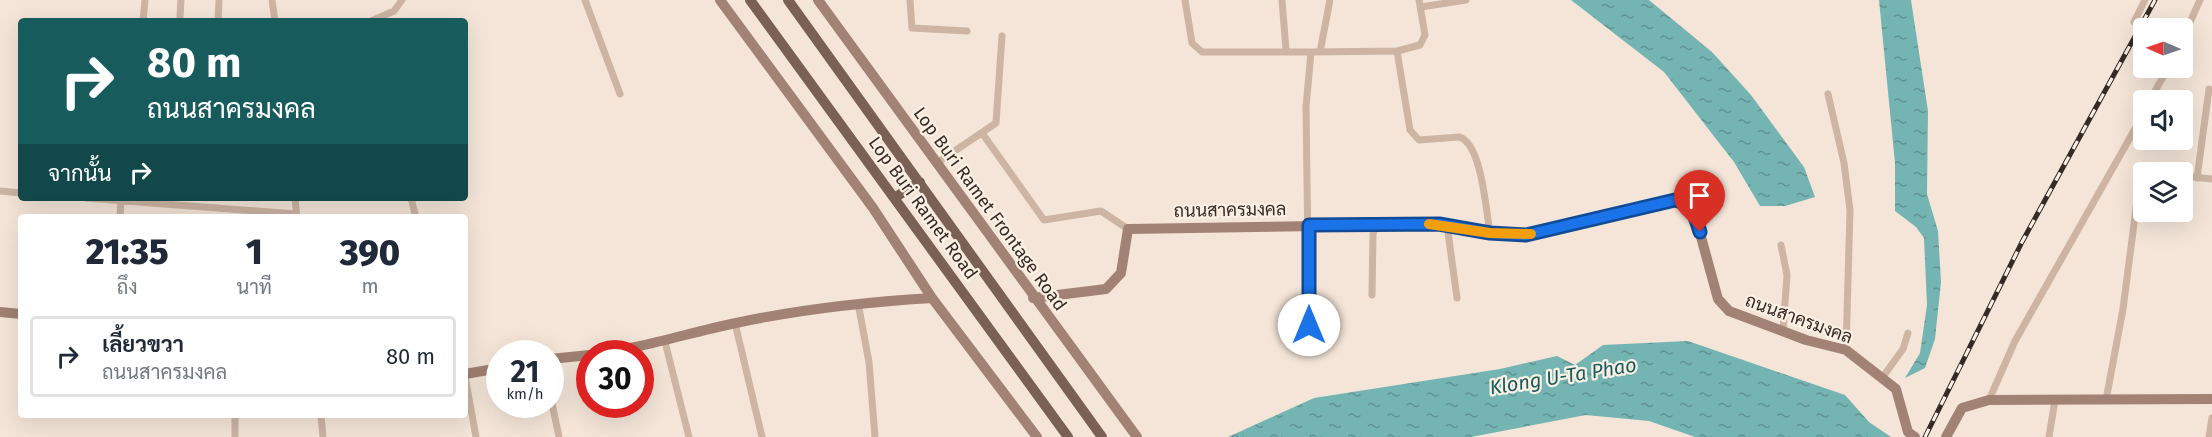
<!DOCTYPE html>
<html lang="th">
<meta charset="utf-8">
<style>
body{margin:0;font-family:"Fira Sans",Sarabun,sans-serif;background:#f2f2f3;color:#1f2937;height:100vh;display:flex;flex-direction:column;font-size:22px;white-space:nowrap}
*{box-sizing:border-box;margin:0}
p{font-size:20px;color:#747a83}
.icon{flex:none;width:33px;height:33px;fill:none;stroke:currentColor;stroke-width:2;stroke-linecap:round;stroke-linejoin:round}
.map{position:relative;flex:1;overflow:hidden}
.sheet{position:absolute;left:18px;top:214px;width:450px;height:204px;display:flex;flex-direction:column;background:#fff;border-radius:6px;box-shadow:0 6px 24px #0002}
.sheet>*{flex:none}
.banner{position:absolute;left:18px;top:18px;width:450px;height:183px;border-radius:6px;box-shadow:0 6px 24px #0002;background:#175b5c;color:#fff;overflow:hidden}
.needle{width:39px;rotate:272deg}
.buttons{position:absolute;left:2133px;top:18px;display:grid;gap:12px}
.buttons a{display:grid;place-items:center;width:60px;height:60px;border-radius:6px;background:#fff;box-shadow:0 6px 24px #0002;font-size:30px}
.speed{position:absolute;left:486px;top:340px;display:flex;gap:12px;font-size:30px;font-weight:700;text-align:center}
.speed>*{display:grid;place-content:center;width:78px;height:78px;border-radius:50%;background:#fff;box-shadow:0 6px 24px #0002;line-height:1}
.speed small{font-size:15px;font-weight:400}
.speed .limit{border:9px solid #d22;background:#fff;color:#111}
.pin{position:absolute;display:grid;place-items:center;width:51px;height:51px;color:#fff;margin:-62px -26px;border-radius:50% 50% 50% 0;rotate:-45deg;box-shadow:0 0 6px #0007}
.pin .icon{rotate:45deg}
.me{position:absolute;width:66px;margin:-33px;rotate:0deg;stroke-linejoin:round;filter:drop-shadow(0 0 4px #0008)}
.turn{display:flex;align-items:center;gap:21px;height:126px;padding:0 30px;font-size:27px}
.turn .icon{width:78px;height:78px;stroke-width:2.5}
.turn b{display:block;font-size:42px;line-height:51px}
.then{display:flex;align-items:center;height:57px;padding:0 30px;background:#0003;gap:12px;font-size:22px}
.eta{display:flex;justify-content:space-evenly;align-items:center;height:102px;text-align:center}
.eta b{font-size:36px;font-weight:800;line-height:42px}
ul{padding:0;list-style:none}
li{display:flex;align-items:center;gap:18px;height:81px;margin:0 12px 9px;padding:0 18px;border:3px solid #e0e1e3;border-radius:6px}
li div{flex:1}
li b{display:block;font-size:22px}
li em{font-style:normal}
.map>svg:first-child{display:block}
.water{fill:url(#water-ripples)}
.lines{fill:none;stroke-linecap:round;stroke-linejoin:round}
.street{stroke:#cdb4a3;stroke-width:7}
.secondary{stroke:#a18274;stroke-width:10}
.primary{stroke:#7a6055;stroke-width:10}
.rail-casing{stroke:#372a26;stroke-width:5}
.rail{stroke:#fbf0e4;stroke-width:3;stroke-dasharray:9;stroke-linecap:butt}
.route-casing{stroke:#114b97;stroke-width:15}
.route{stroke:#1a73e8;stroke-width:10}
.slow{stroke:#f59e0b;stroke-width:10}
.labels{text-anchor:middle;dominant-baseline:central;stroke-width:4.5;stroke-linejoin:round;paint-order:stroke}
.street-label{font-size:18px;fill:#372a26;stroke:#fbf0e4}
.water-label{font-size:20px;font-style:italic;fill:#175b5c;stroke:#fbf0e4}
</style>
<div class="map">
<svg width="2212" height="437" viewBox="0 0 2212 437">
<defs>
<pattern id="water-ripples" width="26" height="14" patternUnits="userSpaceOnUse" patternTransform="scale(1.5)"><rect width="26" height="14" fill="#74b4b3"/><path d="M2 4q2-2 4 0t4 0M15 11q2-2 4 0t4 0" fill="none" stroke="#609391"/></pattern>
</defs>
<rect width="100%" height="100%" fill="#f4e5d8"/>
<!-- water -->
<path class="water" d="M1571 0H1649L1712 52 1751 95 1804 167 1815 197 1785 206H1760L1734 162 1664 72Z
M1879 0H1911L1928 111 1927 194 1938 231 1941 282 1935 339 1925 368 1905 378 1920 353 1927 305 1924 238 1916 227 1895 211V163Z
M1688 341 1845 395 1869 422 1891 437H1695L1649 421 1586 415 1471 437H1228L1314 398 1500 369 1557 356 1575 365 1603 345Z"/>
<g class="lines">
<!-- street -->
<path class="street" d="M272 0 275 21
M585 0 620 94
M910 0 912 28 967 31
M1185 0 1192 43 1202 52H1311L1306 107 1309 325
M1282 0 1286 50
M1421 7 1466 0
M180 16 181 0
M143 21 145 0
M218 21 219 0
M371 21 394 11 402 0
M2134 22 2145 0
M2182 40 2200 0
M1397 51 1410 130 1419 140 1459 137C1482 143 1486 212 1490 233
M1311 52 1397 51 1420 45 1425 35 1419 0
M1320 52 1330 0
M1828 94 1844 163 1850 210 1846 350
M2150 100 2168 68
M982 133 1044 220 1101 211 1128 229
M937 163 996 123 1002 36
M2182 176 2212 179
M2197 178 2209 89
M0 191 21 193
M86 198 296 214
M295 198 297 218
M411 198 416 218
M120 218 121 198
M1447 225 1457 298
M1781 245 1787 275 1783 331
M1372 295 1373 234 1375 229 1380 226
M858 303 869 362 875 437
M735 323 762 437
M665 342 689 437
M465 376 476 437
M1882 378 1903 349 1908 333
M550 394 559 437
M1989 400 2015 341 2144 113
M2106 400 2123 309 2139 185
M235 416V437
M321 416 323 437
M2049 437 2055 400
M2209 437 2212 418"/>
<!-- secondary -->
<path class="secondary" d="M720 0 873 208 932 298 1037 437
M818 0 1137 437
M1033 298 1106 289 1121 273 1128 229 1439 224 1490 233 1526 235 1675 200 1687 204 1695 215 1718 299 1729 311 1806 340 1846 350 1896 389 1908 432 1915 437
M0 312 21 314
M593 354C644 348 687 333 736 323 801 309 866 302 932 298
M550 359 590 355
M465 374 500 368
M1946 437 1962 408 1989 400 2212 399"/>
<!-- primary -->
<path class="primary" d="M750 0 1068 437
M788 0 1102 437
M894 198 920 182"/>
<!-- rail casing -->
<g class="rail-casing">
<path id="rail" d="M1925 437 2022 242 2155 0"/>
</g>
<!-- rail -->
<use href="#rail" class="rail"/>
</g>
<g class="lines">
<!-- route casing -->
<g class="route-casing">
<path id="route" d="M1309 325V225L1439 224 1490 233 1526 235 1675 200C1692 203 1696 218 1700 232"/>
</g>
<!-- route -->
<use href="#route" class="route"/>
<!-- slow -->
<path class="slow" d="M1429 224 1490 233 1531 234"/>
</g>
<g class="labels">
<!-- street labels -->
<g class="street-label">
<text transform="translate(923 208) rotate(54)">Lop Buri Ramet Road</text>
<text transform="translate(990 209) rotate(54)">Lop Buri Ramet Frontage Road</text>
<text transform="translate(1230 210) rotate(-1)">ถนนสาครมงคล</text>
<text transform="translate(1799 319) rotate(20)">ถนนสาครมงคล</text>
</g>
<!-- water labels -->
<g class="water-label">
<text transform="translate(1563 376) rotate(-9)">Klong U-Ta Phao</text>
</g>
</g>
</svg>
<div class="buttons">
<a><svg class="needle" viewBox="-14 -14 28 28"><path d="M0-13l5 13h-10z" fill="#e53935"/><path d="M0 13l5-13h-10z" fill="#747a83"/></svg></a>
<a><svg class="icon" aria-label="sound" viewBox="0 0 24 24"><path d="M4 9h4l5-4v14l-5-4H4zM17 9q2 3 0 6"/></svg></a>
<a><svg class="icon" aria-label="layers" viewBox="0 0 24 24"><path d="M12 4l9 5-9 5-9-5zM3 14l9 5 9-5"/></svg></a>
</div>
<div class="speed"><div>21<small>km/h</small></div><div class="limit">30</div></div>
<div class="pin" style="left:1700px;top:232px;background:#d93025"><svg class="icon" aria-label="arrive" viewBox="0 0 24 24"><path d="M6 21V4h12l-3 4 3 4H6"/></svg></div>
<svg class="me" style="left:1309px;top:325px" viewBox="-20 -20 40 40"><circle r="19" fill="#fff"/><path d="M0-13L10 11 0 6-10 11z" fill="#1a73e8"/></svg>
<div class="banner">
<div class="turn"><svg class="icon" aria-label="right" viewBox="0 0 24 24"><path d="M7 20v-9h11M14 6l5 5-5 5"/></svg><div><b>80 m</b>ถนนสาครมงคล</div></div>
<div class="then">จากนั้น<svg class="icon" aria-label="right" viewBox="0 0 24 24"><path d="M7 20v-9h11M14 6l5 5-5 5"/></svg></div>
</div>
<section class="sheet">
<div class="eta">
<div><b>21:35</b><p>ถึง</p></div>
<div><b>1</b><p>นาที</p></div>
<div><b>390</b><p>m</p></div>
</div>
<ul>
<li><svg class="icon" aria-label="right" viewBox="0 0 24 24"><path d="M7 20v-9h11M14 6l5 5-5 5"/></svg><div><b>เลี้ยวขวา</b><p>ถนนสาครมงคล</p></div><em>80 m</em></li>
</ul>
</section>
</div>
